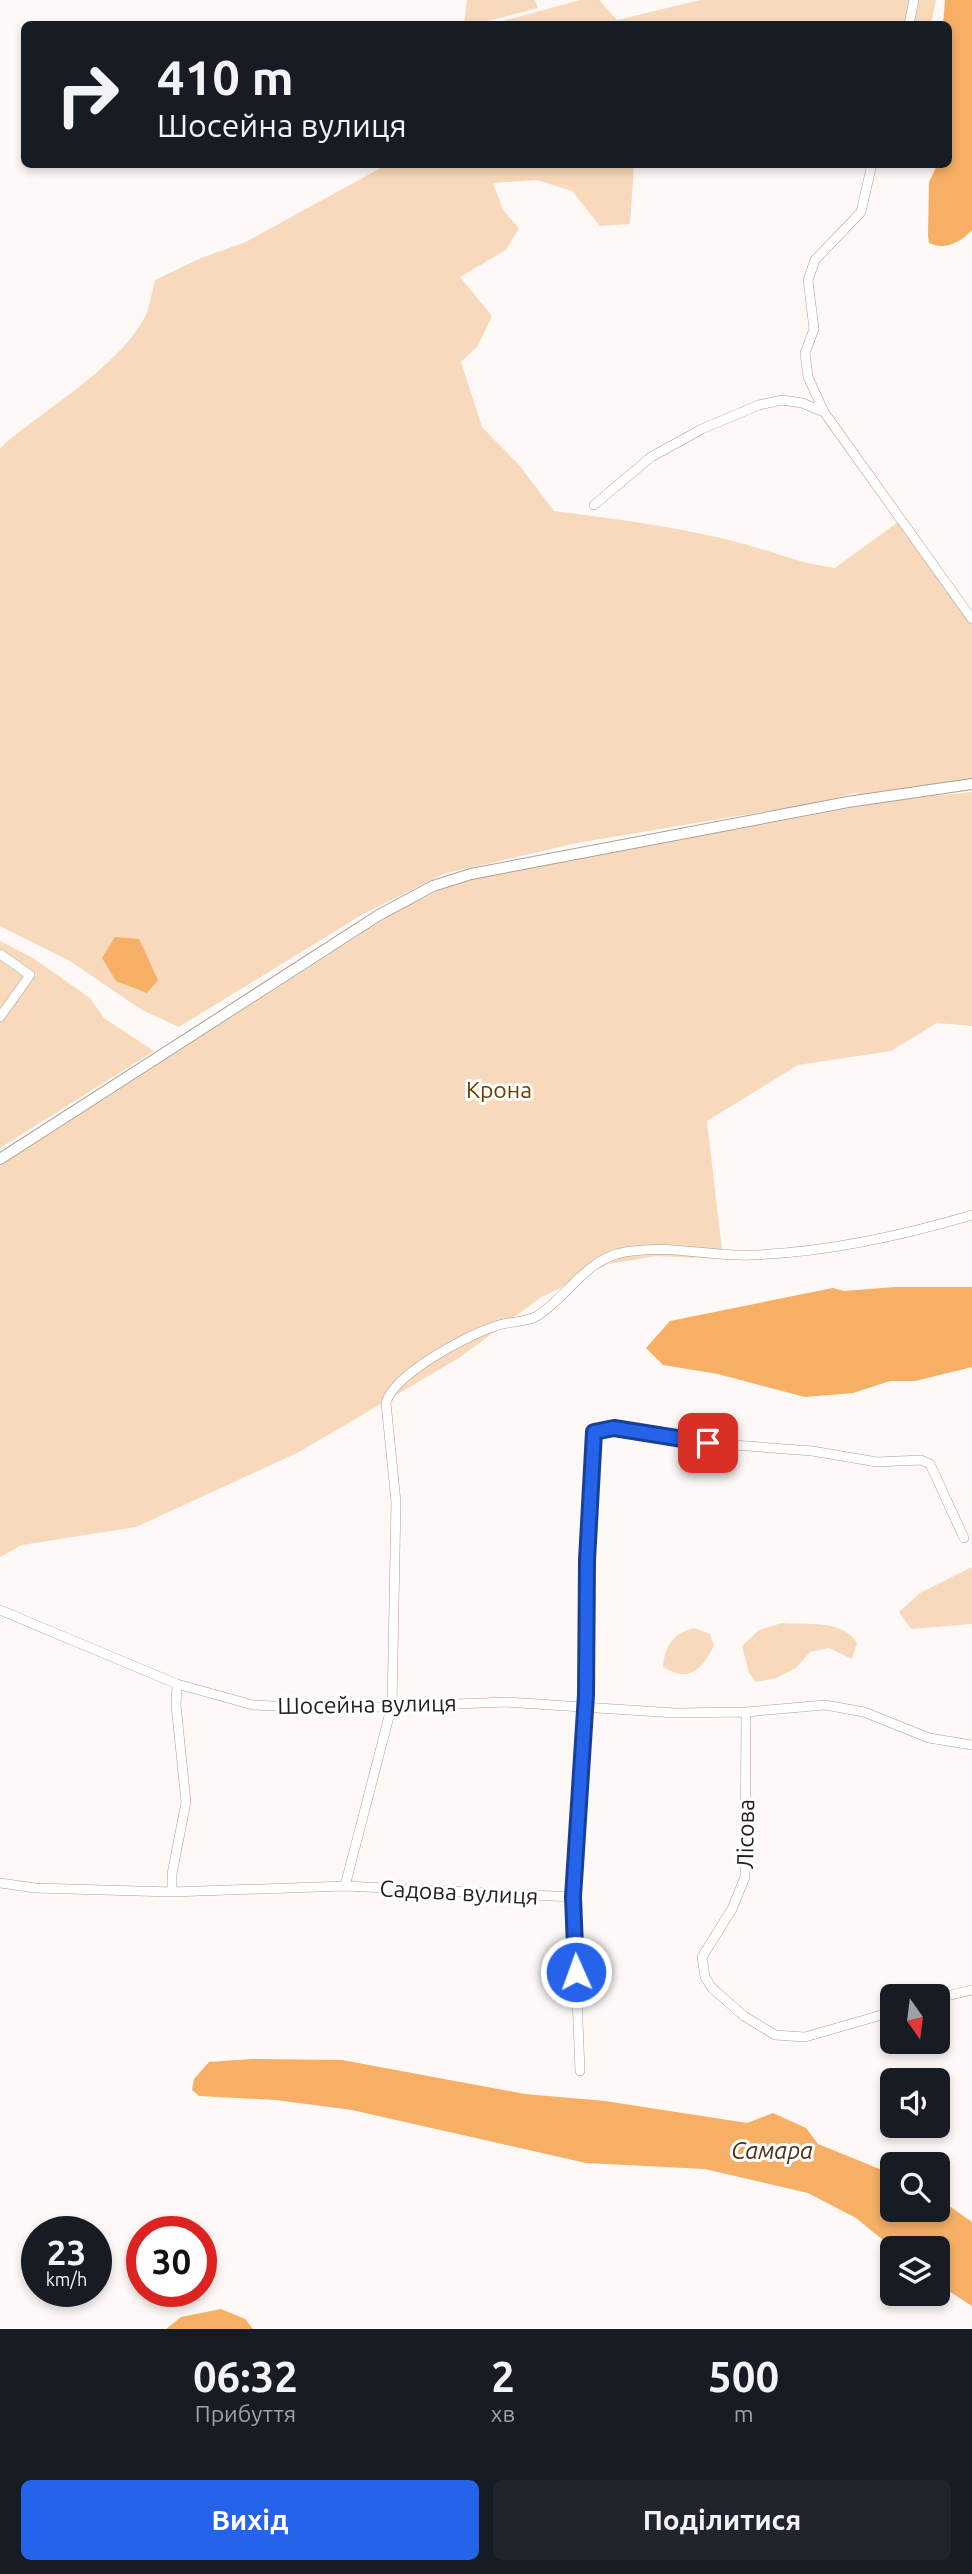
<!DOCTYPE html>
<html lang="uk">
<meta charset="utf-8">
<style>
body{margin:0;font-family:Ubuntu,sans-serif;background:#20242c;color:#f1f3f6;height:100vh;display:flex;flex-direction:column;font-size:26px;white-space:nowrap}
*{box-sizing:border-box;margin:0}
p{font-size:23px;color:#9ea1a6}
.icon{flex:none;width:38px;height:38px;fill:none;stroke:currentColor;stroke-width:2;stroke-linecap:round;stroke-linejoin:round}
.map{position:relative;height:2329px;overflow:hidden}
.panel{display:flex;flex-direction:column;background:#171b24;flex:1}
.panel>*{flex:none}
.banner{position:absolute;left:21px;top:21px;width:931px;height:147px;border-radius:10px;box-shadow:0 4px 10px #0003;background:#171b24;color:#f1f3f6;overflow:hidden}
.needle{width:46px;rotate:166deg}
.buttons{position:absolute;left:880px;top:1984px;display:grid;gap:14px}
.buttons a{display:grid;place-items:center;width:70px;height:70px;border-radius:10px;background:#171b24;box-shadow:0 4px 10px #0003;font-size:35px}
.speed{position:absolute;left:21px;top:2216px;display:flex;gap:14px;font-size:35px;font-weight:700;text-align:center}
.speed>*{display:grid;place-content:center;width:91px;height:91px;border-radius:50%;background:#171b24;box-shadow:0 4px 10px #0003;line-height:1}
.speed small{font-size:18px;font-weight:400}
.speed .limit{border:10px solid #d22;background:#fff;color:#111}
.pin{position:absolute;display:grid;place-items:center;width:60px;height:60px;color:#fff;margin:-30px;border-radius:14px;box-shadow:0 4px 10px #0006}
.me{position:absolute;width:77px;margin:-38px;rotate:358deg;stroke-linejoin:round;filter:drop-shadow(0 0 5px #0008)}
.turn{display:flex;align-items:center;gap:24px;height:147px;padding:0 21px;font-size:32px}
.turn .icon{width:91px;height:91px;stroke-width:2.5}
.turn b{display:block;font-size:49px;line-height:60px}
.eta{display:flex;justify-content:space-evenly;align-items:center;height:119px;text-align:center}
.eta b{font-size:42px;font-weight:600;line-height:49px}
.cta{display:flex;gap:14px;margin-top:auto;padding:14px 21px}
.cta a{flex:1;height:80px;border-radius:10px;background:#2563eb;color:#fff;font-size:28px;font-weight:600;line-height:80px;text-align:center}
.cta a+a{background:#20242c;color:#f1f3f6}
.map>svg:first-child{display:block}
.green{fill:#f8d9bb}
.water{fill:#f6af65}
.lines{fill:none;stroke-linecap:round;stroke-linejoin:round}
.minor-casing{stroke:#aaa197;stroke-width:10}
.tertiary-casing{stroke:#aaa197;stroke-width:12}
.minor{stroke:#fff;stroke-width:9}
.tertiary{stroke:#fff;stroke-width:10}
.route-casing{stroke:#184099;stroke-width:18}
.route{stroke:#2563eb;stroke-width:12}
.labels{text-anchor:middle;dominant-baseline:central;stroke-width:6;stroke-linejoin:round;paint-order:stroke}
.park-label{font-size:23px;fill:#6a3d00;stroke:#fff}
.street-label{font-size:23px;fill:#221f1b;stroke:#fff}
.water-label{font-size:24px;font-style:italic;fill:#503314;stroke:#fff}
</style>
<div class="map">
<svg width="972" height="2329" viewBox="0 0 972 2329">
<rect width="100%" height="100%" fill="#fef9f6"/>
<!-- green -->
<path class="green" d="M467 0H535L538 8 476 24H464Z
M580 0H599L617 20 700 0H936L931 24H492Z
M386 165H634L630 224 600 226 572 191 537 180 493 183 503 210 519 228 506 250 460 277 492 316 477 347 461 362 482 427 519 465 554 511C617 519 679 527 741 543 773 552 802 564 835 568L905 517 972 612V781L856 798 859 792 772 814 773 810 577 843 443 874 363 914 179 1027 142 1010 70 961 0 926V448C45 408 117 369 145 317 150 306 152 291 155 280L201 258 246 242Z
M972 792V1026L937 1023 891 1051 798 1065 707 1121 723 1259 656 1256 608 1264 540 1298 459 1358 299 1452 136 1527 22 1545 0 1557V1166L397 911 459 881 899 799Z
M0 941 33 958 90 998 104 1018 154 1051 0 1148Z
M972 1567V1624L911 1629 899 1612 920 1593Z
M782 1623C808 1625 842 1619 857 1643L852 1659 829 1648 810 1652 796 1668 776 1678 756 1682 749 1673 742 1646 759 1630Z
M694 1628 710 1634 714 1646C701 1670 690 1683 663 1667 665 1646 673 1633 694 1628Z"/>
<!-- water -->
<path class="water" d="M945 0H972V230C961 242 945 251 929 243L928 235 929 182 937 165 948 164V24H943Z
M115 937 139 939 158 980 147 993 116 981 102 958Z
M895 1287H972V1367L915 1381H890L853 1393 805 1397 718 1374 663 1365 646 1348 670 1321 833 1288 844 1291Z
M252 2059 342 2060 525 2094 605 2101 747 2123 773 2113 806 2128 818 2144 892 2174V2210H938V2198L972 2222V2306L938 2284V2249H894L856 2218 808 2193 705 2169 586 2163 352 2110 276 2100 199 2096 192 2090 194 2079 209 2062Z
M221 2309 245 2319 253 2329H166L181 2317Z"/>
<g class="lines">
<!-- minor casing -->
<g class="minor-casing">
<path id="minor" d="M909 24 914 0
M872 164 861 212 815 260 808 280 814 329 805 353 808 377 824 412 972 619
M594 505 651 457 702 429 759 405 782 400 802 403 824 412
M0 954 30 975 0 1017
M0 1610 177 1684 253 1705 330 1709 506 1702 675 1713 746 1712 825 1705 864 1712 929 1738 972 1745
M746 1712 745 1877 732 1909 702 1957 705 1977 712 1988 744 2016 775 2035 805 2037 892 2012
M0 1883 35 1888 172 1892 345 1886 573 1897
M345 1886 392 1705 396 1502 386 1403C394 1374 467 1335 496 1326 508 1321 526 1323 537 1316 569 1296 585 1259 625 1252 669 1244 710 1257 753 1255 827 1252 901 1236 972 1215
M172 1892V1874L186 1802 176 1705 177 1684
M938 1998 972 1990
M580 2071 573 1897 586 1695 587 1560 594 1432 614 1428 707 1443 812 1451 877 1462 921 1460 930 1464 964 1538"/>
</g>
<!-- tertiary casing -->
<g class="tertiary-casing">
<path id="tertiary" d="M0 1159 379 915 433 886 471 874 848 802 972 784"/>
</g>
<!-- minor -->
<use href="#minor" class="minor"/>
<!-- tertiary -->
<use href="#tertiary" class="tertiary"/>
</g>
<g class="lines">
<!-- route casing -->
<g class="route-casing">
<path id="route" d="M576 1972 573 1897 586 1695 587 1560 594 1432 614 1428 708 1443"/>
</g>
<!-- route -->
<use href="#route" class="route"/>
</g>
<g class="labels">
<!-- park labels -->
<g class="park-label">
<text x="499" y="1089">Крона</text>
</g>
<!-- street labels -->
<g class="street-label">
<text transform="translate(367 1704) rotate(-1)">Шосейна вулиця</text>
<text transform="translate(745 1834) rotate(-89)">Лісова</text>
<text transform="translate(459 1892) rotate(3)">Садова вулиця</text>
</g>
<!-- water labels -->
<g class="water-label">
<text x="772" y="2150">Самара</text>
</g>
</g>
</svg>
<div class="buttons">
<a><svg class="needle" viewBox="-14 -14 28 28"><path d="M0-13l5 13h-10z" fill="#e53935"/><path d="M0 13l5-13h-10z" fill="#9ea1a6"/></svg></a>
<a><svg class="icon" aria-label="sound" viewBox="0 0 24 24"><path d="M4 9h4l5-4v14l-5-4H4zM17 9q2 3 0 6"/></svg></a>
<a><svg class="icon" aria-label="search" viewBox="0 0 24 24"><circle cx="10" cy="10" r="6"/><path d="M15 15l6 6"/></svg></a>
<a><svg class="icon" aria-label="layers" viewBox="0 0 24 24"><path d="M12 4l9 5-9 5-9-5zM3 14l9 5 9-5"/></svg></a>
</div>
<div class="speed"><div>23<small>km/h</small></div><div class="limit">30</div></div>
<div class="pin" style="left:708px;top:1443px;background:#d93025"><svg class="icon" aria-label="arrive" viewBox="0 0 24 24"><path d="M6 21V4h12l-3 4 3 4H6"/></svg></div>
<svg class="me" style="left:576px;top:1972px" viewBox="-20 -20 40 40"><circle r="17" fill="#2563eb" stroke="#fff" stroke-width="3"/><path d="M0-11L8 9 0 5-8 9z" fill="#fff"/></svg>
<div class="banner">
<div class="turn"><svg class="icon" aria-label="right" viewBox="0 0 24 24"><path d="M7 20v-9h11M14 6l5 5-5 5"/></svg><div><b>410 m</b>Шосейна вулиця</div></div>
</div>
</div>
<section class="panel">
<div class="eta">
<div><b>06:32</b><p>Прибуття</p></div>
<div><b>2</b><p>хв</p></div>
<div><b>500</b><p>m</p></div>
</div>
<div class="cta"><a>Вихід</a><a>Поділитися</a></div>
</section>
